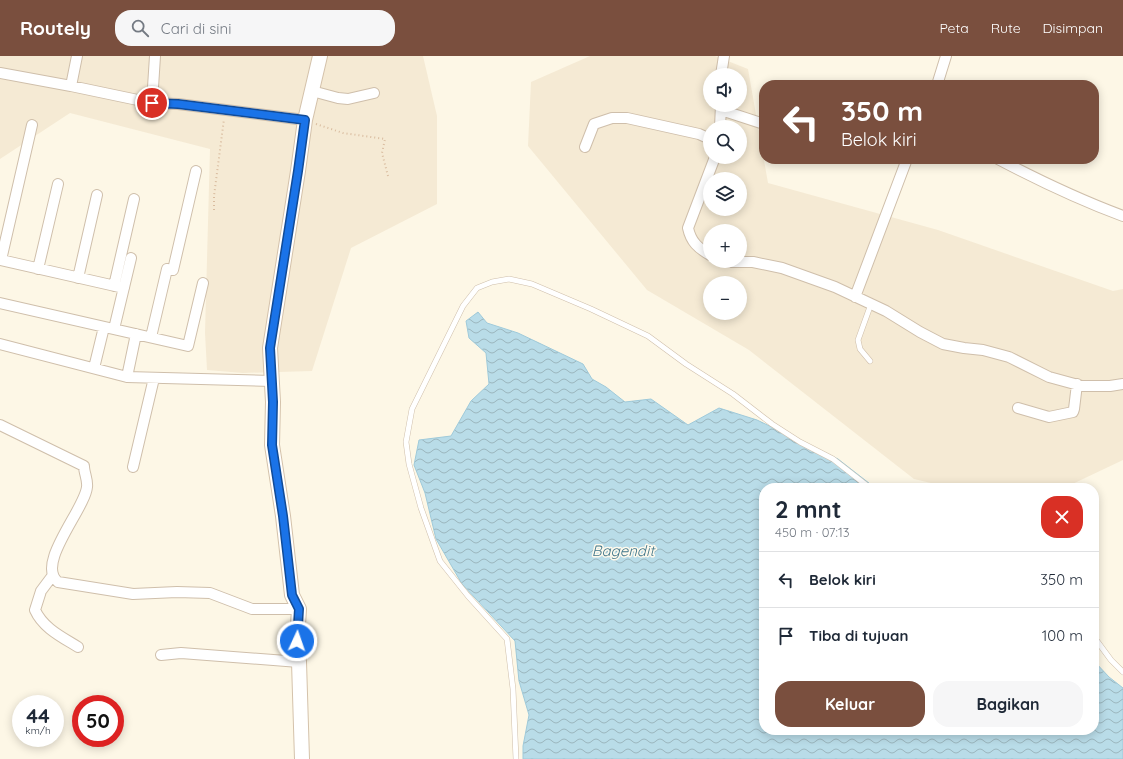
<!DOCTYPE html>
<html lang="id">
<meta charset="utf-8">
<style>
body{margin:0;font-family:Quicksand,sans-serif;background:#f6f6f7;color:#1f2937;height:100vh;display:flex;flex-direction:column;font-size:15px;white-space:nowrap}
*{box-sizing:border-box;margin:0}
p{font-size:13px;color:#747a83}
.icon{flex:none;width:22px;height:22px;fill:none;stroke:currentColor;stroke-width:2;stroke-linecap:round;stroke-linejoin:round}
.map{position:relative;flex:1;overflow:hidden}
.panel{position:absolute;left:759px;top:427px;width:340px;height:252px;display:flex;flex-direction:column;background:#fff;border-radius:16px;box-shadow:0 2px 10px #0003}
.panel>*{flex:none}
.guide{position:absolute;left:759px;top:24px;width:340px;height:84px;border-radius:16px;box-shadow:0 2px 10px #0003;background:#7a4f3e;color:#fff;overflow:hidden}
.controls{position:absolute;left:703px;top:12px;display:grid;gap:8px}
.controls a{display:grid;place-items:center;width:44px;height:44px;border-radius:50%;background:#fff;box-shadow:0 2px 10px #0003;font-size:20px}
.speed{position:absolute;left:12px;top:639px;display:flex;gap:8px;font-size:20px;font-weight:700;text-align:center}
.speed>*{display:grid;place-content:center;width:52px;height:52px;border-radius:50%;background:#fff;box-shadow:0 2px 10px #0003;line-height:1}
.speed small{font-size:10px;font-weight:400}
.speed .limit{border:6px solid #d22;background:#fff;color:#111}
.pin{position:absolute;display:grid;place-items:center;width:34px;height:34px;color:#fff;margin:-17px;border:2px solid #fff;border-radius:50%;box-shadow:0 1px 4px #0007}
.me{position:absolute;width:44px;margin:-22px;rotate:3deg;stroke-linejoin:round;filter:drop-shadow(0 0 3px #0008)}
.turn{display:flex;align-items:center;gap:14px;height:84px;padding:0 16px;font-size:18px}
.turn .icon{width:52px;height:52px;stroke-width:2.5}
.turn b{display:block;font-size:28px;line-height:34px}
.round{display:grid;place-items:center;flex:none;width:42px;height:42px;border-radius:16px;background:#f6f6f7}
.summary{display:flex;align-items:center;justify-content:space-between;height:68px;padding:0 16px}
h1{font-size:24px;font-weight:700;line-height:30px}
.cta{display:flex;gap:8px;margin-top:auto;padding:8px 16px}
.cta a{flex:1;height:46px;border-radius:16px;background:#7a4f3e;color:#fff;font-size:16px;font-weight:700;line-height:46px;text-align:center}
.cta a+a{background:#f6f6f7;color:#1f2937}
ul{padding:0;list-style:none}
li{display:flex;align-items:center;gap:12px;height:56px;padding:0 16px;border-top:1px solid #e0e1e3}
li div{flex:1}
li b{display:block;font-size:15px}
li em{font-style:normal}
header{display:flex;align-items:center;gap:24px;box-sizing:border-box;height:56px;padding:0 20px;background:#7a4f3e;color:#fff}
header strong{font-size:19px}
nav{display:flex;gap:22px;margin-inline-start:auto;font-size:14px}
.search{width:280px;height:36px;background:#f6f6f7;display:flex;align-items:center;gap:10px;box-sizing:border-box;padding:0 14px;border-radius:16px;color:#747a83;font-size:15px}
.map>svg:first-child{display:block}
.residential{fill:#f5ead4;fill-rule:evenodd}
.water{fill:url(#water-waves);stroke:#9fcada}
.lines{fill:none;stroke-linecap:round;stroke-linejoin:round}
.service-casing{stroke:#cfbfab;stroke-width:6}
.minor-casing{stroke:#cfbfab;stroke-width:12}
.secondary-casing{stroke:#d4c2ab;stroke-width:16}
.path{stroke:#d9bc9f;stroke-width:2;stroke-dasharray:1 3;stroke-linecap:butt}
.service{stroke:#fff;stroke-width:5}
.minor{stroke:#fff;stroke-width:10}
.secondary{stroke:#fff;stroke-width:14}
.route-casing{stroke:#114b97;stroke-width:10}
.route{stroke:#1a73e8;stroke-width:7}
.labels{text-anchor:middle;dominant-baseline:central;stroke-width:3;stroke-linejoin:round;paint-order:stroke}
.water-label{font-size:15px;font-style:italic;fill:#42778b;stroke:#fffaed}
</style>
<header>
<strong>Routely</strong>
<div class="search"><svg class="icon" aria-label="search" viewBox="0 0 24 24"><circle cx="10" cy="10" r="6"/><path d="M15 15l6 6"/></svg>Cari di sini</div>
<nav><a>Peta</a><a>Rute</a><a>Disimpan</a></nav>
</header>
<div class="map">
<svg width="1123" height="703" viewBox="0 0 1123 703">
<defs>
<pattern id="water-waves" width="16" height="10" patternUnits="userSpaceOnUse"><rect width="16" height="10" fill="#b9dce8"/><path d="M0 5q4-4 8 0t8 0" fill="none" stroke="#9bb6be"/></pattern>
</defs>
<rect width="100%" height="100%" fill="#fdf7e6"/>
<!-- residential -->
<path class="residential" d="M0 0H423L437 60V148L351 192 312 315 243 317 207 314 205 277 210 93 70 57 0 103Z
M590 0H715L748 13 768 127 938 174 1113 235 1123 233V404L1064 432H952L914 423 749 294 647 234 528 90 531 26ZM710 19H740V49H710ZM710 71H740V101H710ZM710 123H740V153H710ZM710 175H740V205H710ZM710 227H740V257H710Z"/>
<!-- water -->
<path class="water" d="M478 256 487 267 518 277 583 308 592 323 606 331 625 346 651 343 688 369 719 352 757 364 838 403 874 431 764 432V674H1094V605L1109 621 1123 632V703H523V690L529 659 519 625 515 585 462 528 436 483 425 437 414 409 419 384 451 380 471 345 489 328 486 297 469 282 466 265Z"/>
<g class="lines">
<!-- service casing -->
<g class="service-casing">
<path id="service" d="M870 305 860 293 858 284 871 248
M1094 581 1111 604 1123 616
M516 703 513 633 507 583 468 540 440 505 421 452 409 408 406 386 412 353 463 250 477 232 492 226 509 223 532 228 591 253 648 280 686 308 733 338 772 368 800 386 833 403 870 432"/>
</g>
<!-- minor casing -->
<g class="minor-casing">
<path id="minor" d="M0 17 71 30 152 47 178 48 305 64
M721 19 724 0
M937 29 946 0
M71 30 77 0
M312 35 338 42 348 43 374 37
M152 47 155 0
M721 54 764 68
M32 69 1 204 124 232
M720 71 721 49
M585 91 594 68 612 62H627L699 78 710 83
M998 103C1038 124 1080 144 1123 160
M710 199C698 192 691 186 688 172L715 101
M725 205 731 206H753L782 212 835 231 886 255 920 276 943 288 964 292 983 294 1009 301 1049 321 1082 330H1110L1123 328
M38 213 58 128
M78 222 97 139
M114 230 134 143
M855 241 907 103
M0 247 188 290 203 227
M114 273 131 202
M151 281 167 213 173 214 196 115
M0 288 127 321 271 325
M94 312 104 271
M127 321 136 278
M1018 352 1049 361 1073 356 1074 353 1077 328
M0 369 84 410C84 417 88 424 87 431 85 453 35 508 58 526L133 538 177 536 210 537 252 553H299
M133 411 154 322
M53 519 41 535 35 554C43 572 62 581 78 591
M161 599 181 597 299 606"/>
</g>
<!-- secondary casing -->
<g class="secondary-casing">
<path id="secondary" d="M302 703 299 606 297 585 299 553 292 539 283 460 272 389 273 346 270 292 298 115 305 64 320 0"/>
</g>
<!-- path -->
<path class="path" d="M316 68 343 77 385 83 382 97 388 120
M214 154V140L224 63"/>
<!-- service -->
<use href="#service" class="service"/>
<!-- minor -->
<use href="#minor" class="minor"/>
<!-- secondary -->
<use href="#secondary" class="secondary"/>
</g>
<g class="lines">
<!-- route casing -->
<g class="route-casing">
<path id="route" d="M152 47 178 48 305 64 298 115 270 292 273 346 272 389 283 460 292 539 299 553 297 585"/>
</g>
<!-- route -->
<use href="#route" class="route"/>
</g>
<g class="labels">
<!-- water labels -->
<g class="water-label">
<text x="623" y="494">Bagendit</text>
</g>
</g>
</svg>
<div class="controls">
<a><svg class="icon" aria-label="sound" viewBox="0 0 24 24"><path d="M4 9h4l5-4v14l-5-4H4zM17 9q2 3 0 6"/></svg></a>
<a><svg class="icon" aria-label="search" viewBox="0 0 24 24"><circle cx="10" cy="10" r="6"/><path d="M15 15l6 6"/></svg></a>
<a><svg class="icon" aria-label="layers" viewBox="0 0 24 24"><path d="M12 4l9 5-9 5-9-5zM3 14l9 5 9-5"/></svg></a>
<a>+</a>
<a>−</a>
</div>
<div class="speed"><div>44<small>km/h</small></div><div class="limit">50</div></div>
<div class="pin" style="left:152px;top:47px;background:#d93025"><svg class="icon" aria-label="arrive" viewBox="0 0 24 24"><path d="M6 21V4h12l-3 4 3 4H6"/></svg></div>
<svg class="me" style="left:297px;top:585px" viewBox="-20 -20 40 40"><circle r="17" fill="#1a73e8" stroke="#fff" stroke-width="3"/><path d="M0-11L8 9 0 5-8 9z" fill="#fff"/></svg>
<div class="guide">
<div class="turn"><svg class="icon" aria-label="left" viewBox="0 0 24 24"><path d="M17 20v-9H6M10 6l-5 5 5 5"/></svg><div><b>350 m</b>Belok kiri</div></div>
</div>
<section class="panel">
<div class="summary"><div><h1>2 mnt</h1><p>450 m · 07:13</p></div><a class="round" style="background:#d93025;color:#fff"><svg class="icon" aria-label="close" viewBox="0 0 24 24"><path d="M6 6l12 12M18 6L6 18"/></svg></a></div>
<ul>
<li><svg class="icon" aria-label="left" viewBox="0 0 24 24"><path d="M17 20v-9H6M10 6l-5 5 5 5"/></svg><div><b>Belok kiri</b></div><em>350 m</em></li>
<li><svg class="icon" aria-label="arrive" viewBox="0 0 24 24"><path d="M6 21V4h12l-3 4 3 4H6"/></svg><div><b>Tiba di tujuan</b></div><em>100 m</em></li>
</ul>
<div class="cta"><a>Keluar</a><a>Bagikan</a></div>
</section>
</div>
